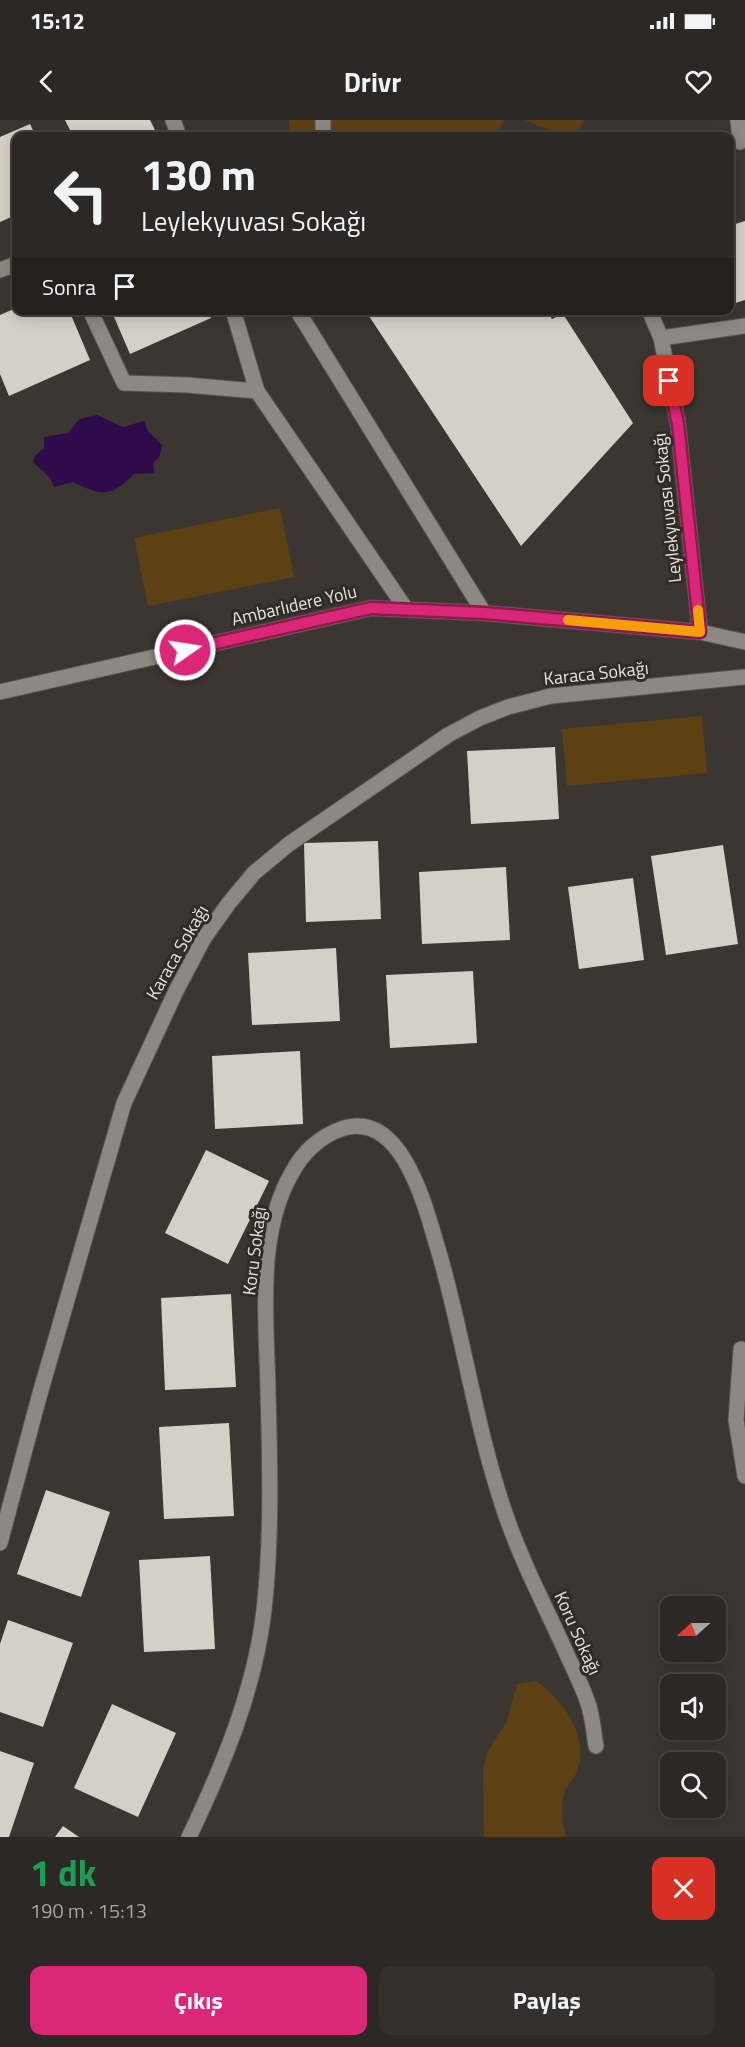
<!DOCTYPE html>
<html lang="tr">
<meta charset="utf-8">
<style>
body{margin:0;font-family:"Titillium Web",sans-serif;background:#34302d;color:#f1f3f6;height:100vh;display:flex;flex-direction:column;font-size:22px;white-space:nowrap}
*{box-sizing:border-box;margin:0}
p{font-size:20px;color:#a6a6a7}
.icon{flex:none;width:33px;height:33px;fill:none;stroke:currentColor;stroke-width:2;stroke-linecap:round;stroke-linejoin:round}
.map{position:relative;height:1717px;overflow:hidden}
.details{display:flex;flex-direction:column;background:#2c2825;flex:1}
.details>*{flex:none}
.hud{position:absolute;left:12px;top:12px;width:722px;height:183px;border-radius:12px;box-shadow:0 3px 15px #0003,0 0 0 2px #484442;background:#2c2825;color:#f1f3f6;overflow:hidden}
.needle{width:39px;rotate:249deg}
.fabs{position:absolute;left:660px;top:1476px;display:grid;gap:12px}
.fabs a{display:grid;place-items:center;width:66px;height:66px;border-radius:12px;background:#2c2825;box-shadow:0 3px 15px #0003,0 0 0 2px #484442;font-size:30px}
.pin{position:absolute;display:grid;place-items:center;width:51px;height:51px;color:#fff;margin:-26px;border-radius:12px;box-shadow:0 3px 9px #0006}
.me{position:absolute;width:66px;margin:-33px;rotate:77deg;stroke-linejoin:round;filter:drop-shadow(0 0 4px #0008)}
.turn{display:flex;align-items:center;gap:21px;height:126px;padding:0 30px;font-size:27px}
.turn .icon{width:78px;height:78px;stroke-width:2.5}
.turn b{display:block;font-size:42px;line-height:51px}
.then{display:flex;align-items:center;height:57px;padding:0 30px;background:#0003;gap:12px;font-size:22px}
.round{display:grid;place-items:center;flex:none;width:63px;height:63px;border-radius:12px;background:#34302d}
.summary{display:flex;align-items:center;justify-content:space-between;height:102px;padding:0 30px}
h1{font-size:36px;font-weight:700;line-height:45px;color:#1e9e55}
.cta{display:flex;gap:12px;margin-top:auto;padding:12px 30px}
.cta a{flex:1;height:69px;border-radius:12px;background:#db2777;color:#fff;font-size:24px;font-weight:700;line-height:69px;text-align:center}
.cta a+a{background:#34302d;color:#f1f3f6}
.status{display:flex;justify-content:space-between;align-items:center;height:42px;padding:0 30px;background:#2c2825;direction:ltr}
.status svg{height:16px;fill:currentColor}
header{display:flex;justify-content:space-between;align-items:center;height:78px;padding:0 30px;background:#2c2825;font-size:27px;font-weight:700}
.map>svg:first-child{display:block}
.green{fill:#5e4015}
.water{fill:#2f0b4c}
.building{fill:#d5cfc8}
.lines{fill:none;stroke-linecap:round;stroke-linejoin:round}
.minor-casing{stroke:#595550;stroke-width:17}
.minor{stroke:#8d8881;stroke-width:15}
.route-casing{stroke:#8e194d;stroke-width:15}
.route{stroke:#db2777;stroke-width:10}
.slow{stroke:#f59e0b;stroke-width:10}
.labels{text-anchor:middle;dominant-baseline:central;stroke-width:6;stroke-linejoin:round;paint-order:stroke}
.street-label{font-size:18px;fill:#e6e3df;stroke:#312c27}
</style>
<div class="status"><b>15:12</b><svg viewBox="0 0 49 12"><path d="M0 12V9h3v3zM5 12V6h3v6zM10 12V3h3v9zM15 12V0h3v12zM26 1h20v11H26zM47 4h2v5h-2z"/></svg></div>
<header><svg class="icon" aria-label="back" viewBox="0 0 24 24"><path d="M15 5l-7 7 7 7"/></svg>Drivr<svg class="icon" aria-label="heart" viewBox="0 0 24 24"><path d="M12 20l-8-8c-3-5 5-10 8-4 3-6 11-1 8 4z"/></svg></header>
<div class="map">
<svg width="745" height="1717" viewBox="0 0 745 1717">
<rect width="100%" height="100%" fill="#3b3631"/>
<!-- green -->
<path class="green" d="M289 0H504L497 16H290Z
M524 0H584L577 16H564Z
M280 388 294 457 148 486 134 418Z
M702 596 707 653 567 666 562 609Z
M536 1561C563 1580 590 1617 577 1651 575 1657 570 1662 567 1667 559 1681 562 1702 566 1717H484L483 1651 487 1633 507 1601 517 1564Z"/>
<!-- water -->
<path class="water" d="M97 295 123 307 144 301 148 311 162 325 160 336 153 343 154 353 134 354C111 378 101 376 73 362L54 367 50 358 33 342 35 336 44 328V317L68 313 79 299Z"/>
<!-- building -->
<path class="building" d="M65 0H150L158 16H73Z
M30 4 36 16H16V95L0 102V17Z
M745 101V180L729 185V106Z
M16 188V190H69L90 240 9 276 0 254V195Z
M111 190H207L211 198 130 234Z
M365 190H546L552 199 563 194 633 303 521 426Z
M555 627 559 699 471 704 467 631Z
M378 721 381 799 306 802 304 723Z
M723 725 738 824 666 835 651 736Z
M506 747 510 820 422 824 419 752Z
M633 758 644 840 579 849 568 767Z
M336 828 340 901 252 905 248 833Z
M473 851 477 923 390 928 386 855Z
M300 931 303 1004 215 1009 212 936Z
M206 1030 269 1061 228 1144 165 1113Z
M231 1174 236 1267 165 1270 161 1178Z
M229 1303 234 1396 164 1399 159 1307Z
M46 1370 110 1392 81 1477 17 1454Z
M210 1436 215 1529 144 1532 139 1440Z
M8 1500 73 1523 43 1607 0 1592V1524Z
M112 1584 176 1613 138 1697 74 1668Z
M0 1631 34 1643 9 1717H0Z
M63 1706 79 1717H55Z"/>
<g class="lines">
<!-- minor casing -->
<g class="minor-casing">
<path id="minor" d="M173 0 179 16
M738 0 740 22
M323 16V0
M0 150 16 144
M90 190 124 263 187 265 257 271
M233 190 257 271 406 489
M297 190 484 493
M649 190 661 218 678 304 700 512
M661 218 745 206
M0 572 371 488 484 493 700 512 745 522
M741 1229 736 1300 745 1356
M0 1423 39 1277 124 983 176 871 204 818 229 783 254 753 289 724 448 615 480 598 508 587 551 576 745 557
M189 1717C223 1646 255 1569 264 1490 272 1418 270 1344 268 1272 267 1202 255 1114 293 1051 303 1032 321 1016 341 1009 404 987 427 1094 440 1136 464 1220 476 1307 504 1390 520 1438 544 1484 565 1530 573 1549 585 1570 590 1590 593 1602 594 1614 596 1626"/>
</g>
<!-- minor -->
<use href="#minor" class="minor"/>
</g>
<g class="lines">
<!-- route casing -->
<g class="route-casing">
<path id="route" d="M185 530 371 488 484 493 700 512 678 304 669 261"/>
</g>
<!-- route -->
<use href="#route" class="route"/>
<!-- slow -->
<path class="slow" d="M568 500 700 512 698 490"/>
</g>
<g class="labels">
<!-- street labels -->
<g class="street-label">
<text transform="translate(667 388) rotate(-96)">Leylekyuvası Sokağı</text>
<text transform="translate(294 485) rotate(-13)">Ambarlıdere Yolu</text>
<text transform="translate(596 553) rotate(-6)">Karaca Sokağı</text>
<text transform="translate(177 832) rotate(-60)">Karaca Sokağı</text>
<text transform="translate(254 1131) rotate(-83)">Koru Sokağı</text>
<text transform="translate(578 1513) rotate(66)">Koru Sokağı</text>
</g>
</g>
</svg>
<div class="fabs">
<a><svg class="needle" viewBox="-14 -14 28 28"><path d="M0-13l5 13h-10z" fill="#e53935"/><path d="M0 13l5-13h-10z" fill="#a6a6a7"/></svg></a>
<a><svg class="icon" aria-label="sound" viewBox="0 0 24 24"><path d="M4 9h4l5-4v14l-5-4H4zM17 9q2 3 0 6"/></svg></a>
<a><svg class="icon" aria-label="search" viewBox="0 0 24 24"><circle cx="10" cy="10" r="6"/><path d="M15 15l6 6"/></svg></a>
</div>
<div class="pin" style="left:669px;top:261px;background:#d93025"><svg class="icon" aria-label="arrive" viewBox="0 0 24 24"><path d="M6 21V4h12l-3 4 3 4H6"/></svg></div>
<svg class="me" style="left:185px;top:530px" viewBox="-20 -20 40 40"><circle r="17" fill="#db2777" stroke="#fff" stroke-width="3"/><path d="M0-11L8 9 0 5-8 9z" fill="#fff"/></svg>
<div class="hud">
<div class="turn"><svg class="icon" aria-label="left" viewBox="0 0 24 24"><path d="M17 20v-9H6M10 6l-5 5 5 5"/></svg><div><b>130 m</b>Leylekyuvası Sokağı</div></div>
<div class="then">Sonra<svg class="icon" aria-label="arrive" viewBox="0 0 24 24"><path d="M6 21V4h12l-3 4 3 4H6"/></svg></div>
</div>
</div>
<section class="details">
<div class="summary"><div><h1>1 dk</h1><p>190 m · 15:13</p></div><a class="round" style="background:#d93025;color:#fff"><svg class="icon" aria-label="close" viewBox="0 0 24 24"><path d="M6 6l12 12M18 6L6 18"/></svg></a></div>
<div class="cta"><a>Çıkış</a><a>Paylaş</a></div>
</section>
